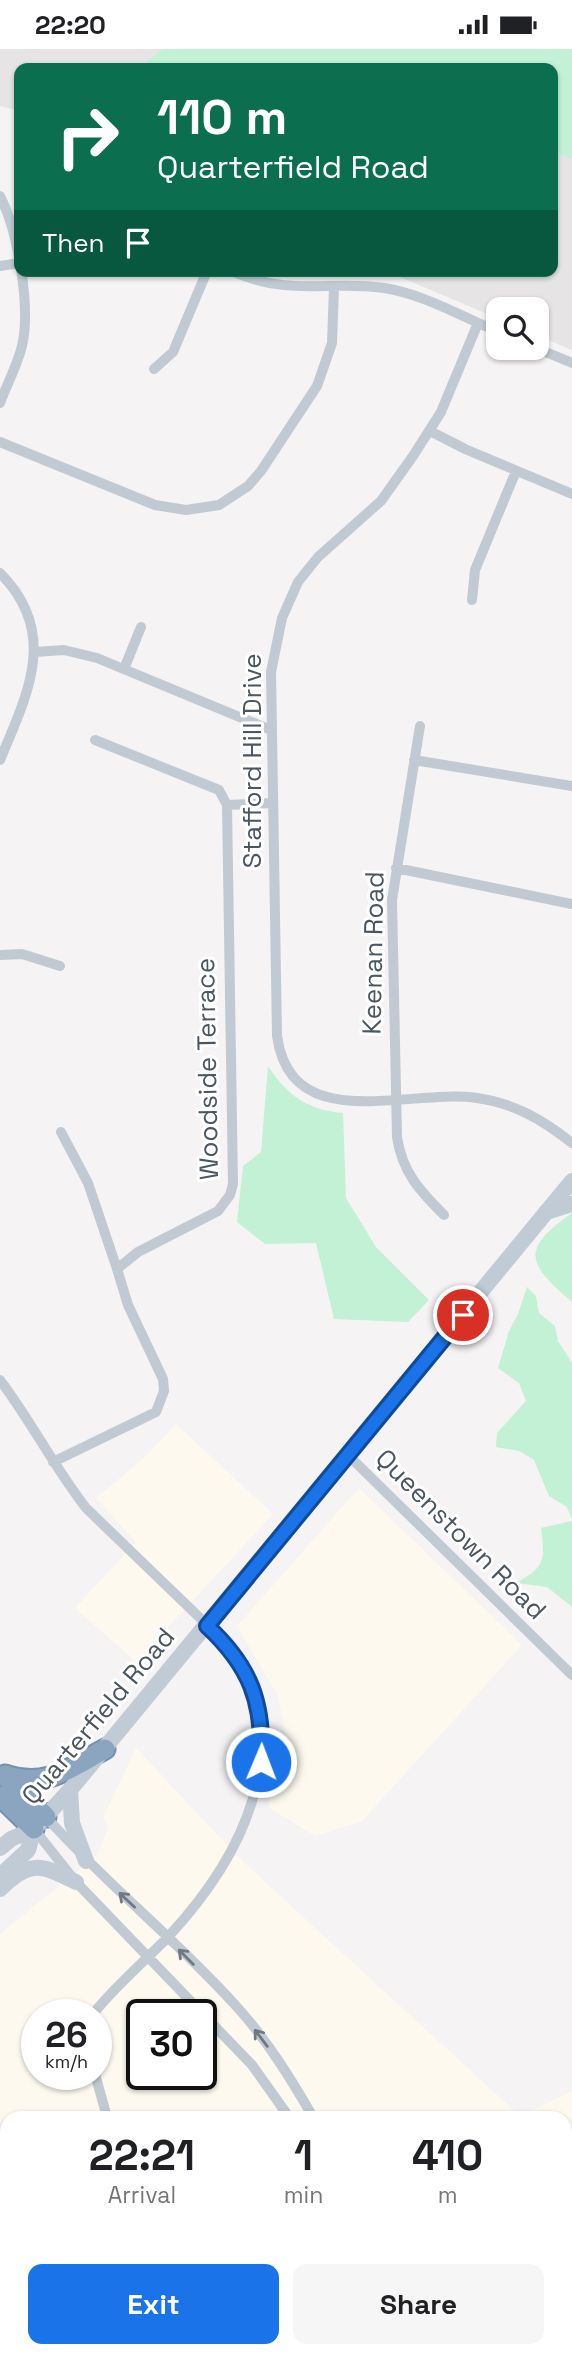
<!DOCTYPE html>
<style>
body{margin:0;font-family:"Space Grotesk",sans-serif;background:#f6f6f6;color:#202124;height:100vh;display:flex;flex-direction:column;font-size:26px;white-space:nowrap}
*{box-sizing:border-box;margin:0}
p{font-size:23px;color:#757577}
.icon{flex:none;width:38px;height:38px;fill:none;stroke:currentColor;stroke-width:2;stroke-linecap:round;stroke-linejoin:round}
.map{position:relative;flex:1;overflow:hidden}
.details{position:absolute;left:0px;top:2062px;width:572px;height:247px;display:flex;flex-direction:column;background:#fff;border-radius:21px 21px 0 0;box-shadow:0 2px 5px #0004}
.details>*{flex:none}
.top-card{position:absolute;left:14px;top:14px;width:544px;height:214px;border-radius:14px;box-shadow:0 2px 5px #0004;background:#0b6e4f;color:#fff;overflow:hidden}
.fabs{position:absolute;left:486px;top:248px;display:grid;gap:14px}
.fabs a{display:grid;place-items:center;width:63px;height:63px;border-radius:14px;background:#fff;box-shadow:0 2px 5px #0004;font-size:35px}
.speed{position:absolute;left:21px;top:1950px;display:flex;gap:14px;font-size:35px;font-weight:700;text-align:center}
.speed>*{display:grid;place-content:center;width:91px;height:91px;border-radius:50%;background:#fff;box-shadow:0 2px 5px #0004;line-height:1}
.speed small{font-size:18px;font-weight:400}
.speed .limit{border:4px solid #111;border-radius:10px;background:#fff;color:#111}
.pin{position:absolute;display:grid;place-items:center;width:60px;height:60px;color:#fff;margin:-30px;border:4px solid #fff;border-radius:50%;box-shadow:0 2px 7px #0007}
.me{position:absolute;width:77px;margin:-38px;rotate:1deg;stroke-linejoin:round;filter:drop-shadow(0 0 5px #0008)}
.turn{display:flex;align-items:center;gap:24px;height:147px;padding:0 28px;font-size:32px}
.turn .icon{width:91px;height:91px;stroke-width:2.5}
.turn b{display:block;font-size:49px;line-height:60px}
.then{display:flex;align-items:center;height:66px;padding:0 28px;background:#0003;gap:14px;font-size:26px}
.eta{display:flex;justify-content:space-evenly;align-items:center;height:119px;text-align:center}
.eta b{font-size:42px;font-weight:700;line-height:49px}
.cta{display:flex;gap:14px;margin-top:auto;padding:14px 28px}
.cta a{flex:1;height:80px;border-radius:14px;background:#1a73e8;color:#fff;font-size:28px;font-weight:700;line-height:80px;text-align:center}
.cta a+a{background:#f6f6f6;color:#202124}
.status{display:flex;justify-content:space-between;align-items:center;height:49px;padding:0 35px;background:#fff;direction:ltr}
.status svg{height:19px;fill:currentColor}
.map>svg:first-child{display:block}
.commercial{fill:#fdf9ef;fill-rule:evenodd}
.education{fill:#e6e4e5}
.green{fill:#c3f1d5}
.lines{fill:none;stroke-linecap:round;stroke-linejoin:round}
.motorway-casing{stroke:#7690ad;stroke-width:23}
.minor{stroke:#c1cad2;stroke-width:10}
.secondary{stroke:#c1cbd6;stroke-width:16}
.motorway{stroke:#8ba5c1;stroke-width:19}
.oneway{stroke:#6e7983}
.route-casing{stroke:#114b97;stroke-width:18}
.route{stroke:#1a73e8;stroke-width:12}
.labels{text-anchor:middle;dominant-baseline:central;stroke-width:6;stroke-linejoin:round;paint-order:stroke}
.street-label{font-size:26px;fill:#4a5661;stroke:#fff}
</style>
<div class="status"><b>22:20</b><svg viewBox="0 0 49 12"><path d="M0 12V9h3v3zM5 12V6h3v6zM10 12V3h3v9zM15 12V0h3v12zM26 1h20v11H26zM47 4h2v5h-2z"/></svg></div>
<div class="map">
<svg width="572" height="2308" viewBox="0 0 572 2308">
<rect width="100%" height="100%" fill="#f5f3f3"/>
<!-- commercial -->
<path class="commercial" d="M176 1375 273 1465 136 1613 75 1559 136 1493 96 1449 144 1409Z
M359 1439 522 1596 361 1773 315 1787 268 1758 286 1686 278 1647 237 1577Z
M136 1699 239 1809 520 2067 572 2042V2308H0V1885L98 1805 108 1778 103 1769ZM37 1965H96V2025H37ZM142 1965H201V2025H142ZM7 2068H565V2301H7Z"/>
<!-- education -->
<path class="education" d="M0 0H572V301L537 286V261H499V270L386 222H553V19H19V62L0 57Z"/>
<!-- green -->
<path class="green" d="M163 0H572V110L553 101V19H139Z
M268 1017C287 1046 307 1061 343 1064L346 1149 376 1198 429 1251 408 1273 334 1270 316 1194 265 1195 237 1173 243 1117 261 1103Z
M572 1164V1253C528 1215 519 1201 572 1164Z
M527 1238 536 1247 539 1264 555 1277 558 1292 572 1314V1470L567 1458 549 1447 534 1411 519 1402 496 1398 497 1384 526 1352 519 1334 498 1319 509 1282 518 1265Z
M572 1472V1558L547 1538 516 1534C546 1517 545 1511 541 1479Z"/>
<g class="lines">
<!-- motorway casing -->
<g class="motorway-casing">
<path id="motorway" d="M5 1726C46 1740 70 1719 105 1700
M6 1728 46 1768
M0 1747 34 1780"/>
</g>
<!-- minor -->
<path class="minor" d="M0 147C18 182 31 259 22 297 17 317 7 335 0 354
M0 217 19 214
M231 222C292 248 326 231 384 239 424 245 462 268 499 283
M478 274 441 363 413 407 381 452 318 508 298 533 282 569 271 623 277 987C291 1088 409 1039 477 1049 514 1054 543 1071 572 1094
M536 299 572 314
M154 320 173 303 207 222
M430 382 465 400 572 445
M0 393 155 456 186 461 219 456 248 437 261 422 317 337 332 294 334 239
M0 524C60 584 27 646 0 711
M472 551 475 521 516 422
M35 603 64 601 97 609 271 681
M124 620 141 578
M420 677 392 851 397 1088C402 1123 420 1142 444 1166
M95 691 219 741 227 756 273 754
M414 711 572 737
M396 819 572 855
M0 906 22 905 60 917
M61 1083 88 1134 117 1220
M0 1331C31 1372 54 1418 86 1459L228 1596C299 1698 243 1807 168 1888 143 1914 115 1937 93 1965
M348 1406 572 1626
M53 1413 156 1363 164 1342 163 1330 128 1256 117 1220 138 1203 218 1162 230 1146 233 1135 227 756
M46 1768C106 1835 177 1891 237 1958 267 1991 291 2030 313 2068
M34 1780 76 1833 252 2016 289 2068
M95 2025 107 2068
M168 2301 170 2308
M378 2308 390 2302 408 2308"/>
<!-- secondary -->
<path class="secondary" d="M546 1163 572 1155
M70 1741 72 1774 86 1812
M0 1799 11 1790 34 1780 70 1741 572 1132
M2 1825 28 1801 34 1780
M0 1840C30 1811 41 1815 76 1833"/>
<!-- motorway -->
<use href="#motorway" class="motorway"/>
</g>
<!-- one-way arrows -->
<defs><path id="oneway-shaft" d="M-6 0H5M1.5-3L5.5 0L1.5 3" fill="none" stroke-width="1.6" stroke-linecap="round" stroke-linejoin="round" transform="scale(1.75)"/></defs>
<g class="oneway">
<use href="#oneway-shaft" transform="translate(127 1851) rotate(-137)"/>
<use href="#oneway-shaft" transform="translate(186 1908) rotate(-135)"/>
<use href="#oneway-shaft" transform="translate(261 1989) rotate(-127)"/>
</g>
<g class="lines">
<!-- route casing -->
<g class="route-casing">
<path id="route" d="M261 1713C264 1653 250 1617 207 1577L463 1266"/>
</g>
<!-- route -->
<use href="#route" class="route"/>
</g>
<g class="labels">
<!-- street labels -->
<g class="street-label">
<text transform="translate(252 712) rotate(-90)">Stafford Hill Drive</text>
<text transform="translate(373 904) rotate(-89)">Keenan Road</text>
<text transform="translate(207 1020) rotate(-91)">Woodside Terrace</text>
<text transform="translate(461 1485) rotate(45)">Queenstown Road</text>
<text transform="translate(98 1667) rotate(-50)">Quarterfield Road</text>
</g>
</g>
</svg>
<div class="fabs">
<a><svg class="icon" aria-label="search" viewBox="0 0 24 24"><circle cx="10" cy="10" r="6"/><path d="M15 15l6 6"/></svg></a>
</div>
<div class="speed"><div>26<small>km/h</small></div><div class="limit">30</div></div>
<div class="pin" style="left:463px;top:1266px;background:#d93025"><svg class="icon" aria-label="arrive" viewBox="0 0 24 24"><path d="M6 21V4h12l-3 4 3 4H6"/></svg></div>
<svg class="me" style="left:261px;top:1713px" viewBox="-20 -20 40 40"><circle r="17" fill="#1a73e8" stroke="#fff" stroke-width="3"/><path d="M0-11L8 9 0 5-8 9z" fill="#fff"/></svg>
<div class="top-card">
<div class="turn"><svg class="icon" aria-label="right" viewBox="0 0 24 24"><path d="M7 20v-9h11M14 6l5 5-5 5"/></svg><div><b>110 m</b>Quarterfield Road</div></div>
<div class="then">Then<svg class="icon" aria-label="arrive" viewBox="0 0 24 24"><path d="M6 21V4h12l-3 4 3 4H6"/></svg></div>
</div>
<section class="details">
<div class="eta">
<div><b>22:21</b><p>Arrival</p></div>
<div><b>1</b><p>min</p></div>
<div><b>410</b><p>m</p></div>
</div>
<div class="cta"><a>Exit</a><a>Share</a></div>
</section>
</div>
